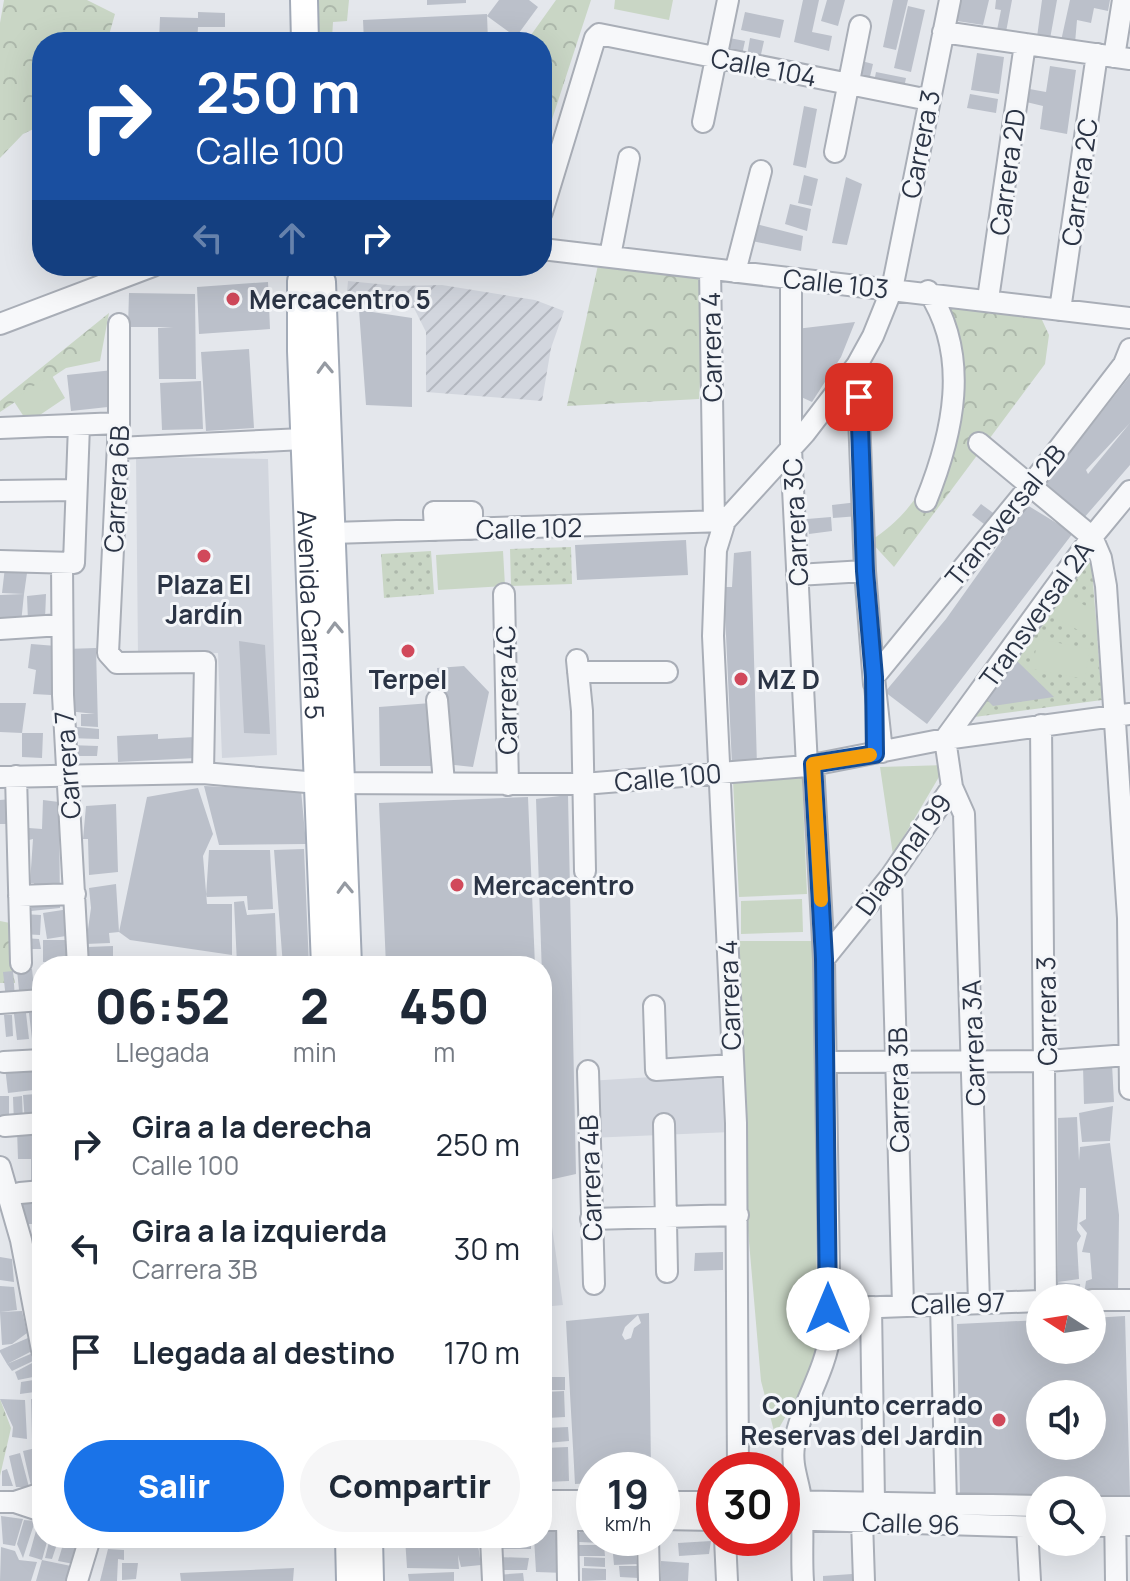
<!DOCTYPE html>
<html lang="es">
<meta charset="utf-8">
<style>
body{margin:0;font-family:Manrope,sans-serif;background:#f6f6f7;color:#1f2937;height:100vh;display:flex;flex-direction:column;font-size:30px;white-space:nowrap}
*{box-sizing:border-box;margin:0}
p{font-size:26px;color:#747a83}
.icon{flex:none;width:44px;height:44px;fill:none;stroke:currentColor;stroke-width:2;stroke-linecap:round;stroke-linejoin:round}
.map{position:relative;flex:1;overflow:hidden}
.side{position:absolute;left:32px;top:956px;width:520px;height:592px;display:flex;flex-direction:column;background:#fff;border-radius:32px;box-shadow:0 8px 32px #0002}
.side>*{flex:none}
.guide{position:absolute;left:32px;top:32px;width:520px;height:244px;border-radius:32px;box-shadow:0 8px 32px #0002;background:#1a4fa0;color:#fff;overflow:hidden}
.needle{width:52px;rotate:282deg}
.fabs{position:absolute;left:1026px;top:1284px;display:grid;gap:16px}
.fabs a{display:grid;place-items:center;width:80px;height:80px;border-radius:50%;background:#fff;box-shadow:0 8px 32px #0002;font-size:40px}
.speed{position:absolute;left:576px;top:1452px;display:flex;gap:16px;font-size:40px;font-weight:700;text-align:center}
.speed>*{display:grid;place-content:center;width:104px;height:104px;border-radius:50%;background:#fff;box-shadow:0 8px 32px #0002;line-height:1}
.speed small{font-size:20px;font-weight:400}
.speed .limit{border:12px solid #d22;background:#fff;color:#111}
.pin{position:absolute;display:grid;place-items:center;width:68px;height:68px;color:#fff;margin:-34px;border-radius:16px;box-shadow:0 4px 12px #0006}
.me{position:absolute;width:88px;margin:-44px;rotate:0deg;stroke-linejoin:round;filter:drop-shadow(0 0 6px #0008)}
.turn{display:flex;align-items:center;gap:28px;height:168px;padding:0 32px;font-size:36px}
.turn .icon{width:104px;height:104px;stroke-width:2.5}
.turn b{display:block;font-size:56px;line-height:68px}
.lanes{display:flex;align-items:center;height:76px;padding:0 32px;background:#0003;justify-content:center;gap:40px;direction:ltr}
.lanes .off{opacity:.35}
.eta{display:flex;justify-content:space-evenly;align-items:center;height:136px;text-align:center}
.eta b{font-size:48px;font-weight:800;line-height:56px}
.action{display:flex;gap:16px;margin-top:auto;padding:16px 32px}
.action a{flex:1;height:92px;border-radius:48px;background:#1a73e8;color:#fff;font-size:32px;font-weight:800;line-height:92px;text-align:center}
.action a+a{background:#f6f6f7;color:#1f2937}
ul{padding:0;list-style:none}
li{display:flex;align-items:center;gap:24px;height:104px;padding:0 32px}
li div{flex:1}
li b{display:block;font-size:30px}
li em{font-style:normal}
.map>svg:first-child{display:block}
.built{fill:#d2d6de}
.industrial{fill:url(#industrial-furrows)}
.grass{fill:url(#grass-dots)}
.forest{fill:url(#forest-crowns)}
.green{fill:#c9d6c5}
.building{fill:#bbc0ca;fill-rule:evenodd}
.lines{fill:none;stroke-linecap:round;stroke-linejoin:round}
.minor-casing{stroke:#a9aeb7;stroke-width:24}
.major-casing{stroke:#a3abb8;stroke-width:30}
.minor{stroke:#f7f8fa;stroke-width:20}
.major{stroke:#fff;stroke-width:26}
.oneway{stroke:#959aa2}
.route-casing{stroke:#114b97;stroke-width:20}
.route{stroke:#1a73e8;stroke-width:14}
.slow{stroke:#f59e0b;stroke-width:14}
.poi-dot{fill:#d1495b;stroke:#f4f6f9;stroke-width:3}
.labels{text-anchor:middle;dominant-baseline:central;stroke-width:6;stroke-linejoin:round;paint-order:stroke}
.street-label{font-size:26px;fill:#2b3445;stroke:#f4f6f9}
.poi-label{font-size:26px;font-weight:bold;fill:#2b3445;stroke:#f4f6f9;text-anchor:start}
</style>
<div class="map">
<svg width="1130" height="1581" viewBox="0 0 1130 1581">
<defs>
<pattern id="industrial-furrows" width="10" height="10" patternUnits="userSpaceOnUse" patternTransform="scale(2)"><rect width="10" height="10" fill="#d2d6de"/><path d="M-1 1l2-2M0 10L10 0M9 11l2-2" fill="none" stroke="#b4b8c0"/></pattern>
<pattern id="grass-dots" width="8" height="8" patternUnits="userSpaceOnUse" patternTransform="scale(2)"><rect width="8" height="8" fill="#c9d6c5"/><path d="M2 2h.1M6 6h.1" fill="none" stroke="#adb8ab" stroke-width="1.8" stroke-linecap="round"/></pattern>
<pattern id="forest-crowns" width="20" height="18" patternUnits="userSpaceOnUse" patternTransform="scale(2)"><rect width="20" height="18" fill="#c9d6c5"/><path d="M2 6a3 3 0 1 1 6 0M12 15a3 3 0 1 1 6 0" fill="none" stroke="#adb8ab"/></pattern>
</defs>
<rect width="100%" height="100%" fill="#e4e7ec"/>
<!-- built -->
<path class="built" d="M136 457 268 459 277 755 222 758 218 653 138 656Z
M732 1072 731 1132 589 1138 588 1081Z
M542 1156 563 1305 542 1307Z"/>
<!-- industrial -->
<path class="industrial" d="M348 281 398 286 442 285 535 300 564 311 551 348 542 401 426 392V332L414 308 346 303Z"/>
<!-- grass -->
<path class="grass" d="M571 547 572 584 511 586 510 549Z
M431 551 434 594 384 598 381 554Z
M1091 555 1102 700 967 718Z"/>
<!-- forest -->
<path class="forest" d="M4 0H87L115 14 107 42H42V125L23 134 0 158V23Z
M317 0H349L347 21 333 22 332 39H319Z
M556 0H591L542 150V42H526Z
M600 256 706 279 699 399 567 406Z
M947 295 1037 309 1049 335 1045 364 894 567 870 541C956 486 956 387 947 295Z
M109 313 100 361 66 368 0 412V401Z
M0 921 10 923 12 946 17 953 9 955 15 983H0Z
M0 1399 11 1428 0 1476Z"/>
<!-- green -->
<path class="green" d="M615 0H673L669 20 614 9Z
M51 374 65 398 28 423 13 400Z
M503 551 505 586 438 590 436 555Z
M1062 593 1095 611 1098 641 1047 613Z
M1038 639 1090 649 1085 679 1032 669Z
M946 765 893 855 880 767Z
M802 777 807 894 739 897 733 781Z
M802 899 803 932 741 934V901Z
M737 941H815L818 1148 815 1365 775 1435 761 1381 745 1195Z"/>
<!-- building -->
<path class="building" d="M427 0H466V3L427 5Z
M499 0H529L538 7 516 37 487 16Z
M803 0H819L812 32 832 36 829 51 794 42Z
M827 0H845L838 26 821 21Z
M893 0H908L896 50 883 47Z
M961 0H989L983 25 957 21Z
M996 0H1012L1006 32 997 30 1001 10 995 9Z
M1042 0H1057L1050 39 1037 37Z
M1070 0H1110L1108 11 1094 8 1091 23 1077 20 1075 43 1061 41Z
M908 6 925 10 911 72 894 68Z
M198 12 225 13V27H198L197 42 159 41 160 17 198 18Z
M745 12 784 20 780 38 741 30Z
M487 14 488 42H364L363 20Z
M724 37 745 41 742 55 721 52Z
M750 38 764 41 760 59 747 56Z
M977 53 1004 57 999 94 971 90Z
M858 60 873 64 869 81 854 77Z
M1050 66 1076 70 1067 134 1040 129 1043 106 1022 101 1024 88 1046 92Z
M876 72 906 78 904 88 874 82Z
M970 94 998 99 996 113 967 108Z
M804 106 817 109 806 168 793 165Z
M804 175 818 179 812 206 798 203Z
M846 177 862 184 847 245 832 243Z
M790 204 811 209 807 231 785 224Z
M756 224 803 236 801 251 752 241Z
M268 282 270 329 199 334 197 287Z
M129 293 195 294 196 379H159L158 328 173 327H128Z
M359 310 412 318V407L366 405Z
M855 322 841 357 812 402 799 396 796 329Z
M249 349 254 428 206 431 201 352Z
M113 370 117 406 71 411 67 375Z
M1130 376V423L1086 470 1088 474 1130 423V465L1083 519 1043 487Z
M201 381 203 429 162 430 160 383Z
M858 502 859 516 833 518 832 505Z
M981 504 1000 518 992 530 972 515Z
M1027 505 1073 533 927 724 885 692 946 619Z
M831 517 832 531 809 534 807 519Z
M686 540 688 575 577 580 575 545Z
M751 551 757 766 732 765 724 592V587H732L734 553Z
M28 566 24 594 2 593 5 567Z
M24 594 21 623 0 620V595Z
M46 594 45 620 28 621 27 596Z
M239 641 265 645 270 734 244 733Z
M31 644 56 646 51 695 33 694 36 670 28 668Z
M96 648 98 727 81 726V714H95L68 711 66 649Z
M1015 659 1054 697 993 706 985 698Z
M464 666 489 692 473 767 445 764 437 668Z
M0 703H26L22 733 0 732Z
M431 703 438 766H380L379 707Z
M67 726 99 729V739L68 738Z
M22 733H43L42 758 22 757Z
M158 734V739L195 737 196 758 118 762 117 736Z
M69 745 98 746 97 756H70Z
M204 786 301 790 306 844 219 845Z
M198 788 213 834 203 856 207 904H232V955L130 940 119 932 147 797Z
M568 795 576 1174 549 1180 536 799Z
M528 797 535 966H386L379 803Z
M11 799V824H0V800Z
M43 800 59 802 60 908 31 911 34 883H30L33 839 29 840V828L42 829Z
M116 804 118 872 89 875 88 839H83L86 806Z
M304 849 309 966H283L274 850Z
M209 850H270L273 909 248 910 247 896 206 897Z
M116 884 119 932 109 933 110 943 85 944 84 929H88L91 908 89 888Z
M244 901 247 915 275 913 277 966 237 964 234 902Z
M69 909 72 935 47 939 43 913Z
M22 914 41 915 40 935 21 934Z
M22 938 39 939 41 949H21Z
M43 940H69L70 962H43Z
M113 946V966H90L87 947Z
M32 969 35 998 20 1000 17 970Z
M13 971 15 998 6 999 3 972Z
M42 1012V1038L32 1039 29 1013Z
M26 1013 29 1039 17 1040 14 1014Z
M4 1015H12L13 1036 6 1037Z
M42 1062V1089L8 1093 5 1067Z
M1112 1064 1114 1102 1084 1104 1083 1066Z
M36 1094 38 1121 25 1123 23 1095Z
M0 1096H9V1120H0Z
M22 1096 23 1123H14L13 1097Z
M1113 1106 1110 1141 1082 1142 1079 1113Z
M1077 1117 1079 1161 1080 1147 1110 1143 1119 1215 1118 1294 1084 1295 1086 1281 1092 1279 1090 1253 1082 1252 1087 1233 1079 1223 1086 1219V1188H1080L1077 1230 1081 1236 1077 1243 1079 1279 1058 1282V1118Z
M17 1130H41V1185L31 1189V1159H18Z
M22 1196H40V1224H21Z
M723 1252V1270L694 1271 695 1253Z
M0 1257 12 1259 14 1282 0 1280Z
M1054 1282 1080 1284 1081 1298H1054Z
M0 1286 14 1287 17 1310 0 1312Z
M22 1311 27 1333 12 1344 2 1345 0 1312Z
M649 1313 651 1470H594V1483L575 1484 566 1321ZM638 1315 641 1323 634 1328 631 1338 625 1340 622 1335 625 1327Z
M1125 1316 1130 1497H1092V1490H1040V1497L960 1496 957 1324 1040 1320V1350H1092V1318ZM1040 1394H1092V1446H1040Z
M28 1338 32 1351 7 1364 33 1353 35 1360 12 1371 7 1364 0 1352V1350Z
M34 1362 38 1376 18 1380 15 1372Z
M544 1377H565V1390H544Z
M40 1379 42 1391 20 1394 21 1382Z
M564 1391 565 1417 547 1418 546 1392Z
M0 1399 25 1400 27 1439 12 1437 13 1427Z
M31 1399 42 1401V1441L32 1439Z
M568 1427 569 1441 546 1443V1428Z
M568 1447 569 1481 545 1482V1448Z
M36 1448 42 1461V1486H31L23 1451Z
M20 1453 29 1487H16L9 1456Z
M7 1469 13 1486H2V1471Z
M1 1516 23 1519 15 1546 3 1544Z
M24 1520 35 1521 23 1558 17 1544Z
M39 1520 42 1521V1538H48L42 1560 29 1556Z
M563 1522 565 1573 536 1572 534 1538H542V1523Z
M594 1522V1538H602V1543L579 1542V1533Z
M50 1538H59L52 1559 45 1558Z
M65 1538H81L74 1564 58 1561Z
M114 1538H158L143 1548 115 1543Z
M405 1538H477L481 1565 461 1567 458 1555 459 1569 407 1568Z
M498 1538H531V1549H499Z
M635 1540 637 1564 614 1565 613 1554 606 1543Z
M711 1541 709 1554 679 1556 678 1543Z
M576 1545H604L605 1556H576Z
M1 1547 15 1551 19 1560 37 1562 31 1581H0Z
M108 1549 124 1550V1560L118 1559 117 1581H100Z
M498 1557 529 1558 527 1570H498Z
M584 1557 605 1558V1567L584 1566Z
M42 1560 71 1566 67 1581H36Z
M661 1561 689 1563 688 1581H661Z
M122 1563H138L136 1579 122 1580Z
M619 1566H637L639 1578 620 1577Z
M294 1568 293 1581H181L180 1573Z
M582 1568 606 1569V1580L582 1581Z
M454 1572V1581H409L408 1574Z
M523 1573 524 1581H496V1575Z
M852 1574V1581H823V1576Z"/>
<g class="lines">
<!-- minor casing -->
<g class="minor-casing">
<path id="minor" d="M943 32 1130 59
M1114 57 1123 0
M703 122 728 0
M835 152 860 26
M542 212 595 38 599 34 929 100
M542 249 1130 318
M610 256 629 158
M710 269 714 522
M735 272 761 171
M791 278V449L807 766
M988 299 1025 44
M1060 310 1097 54
M0 324 153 266
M119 324V423L108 653 117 663 205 662 203 773
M857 365 865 571 874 684
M0 428 119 423
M979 443 1092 537 1101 558 1106 586 1128 918 1130 1089
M118 448 303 439
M0 491 76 490
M926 501C953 434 971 356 928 291
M435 530 434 512H472V529
M332 533 725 521
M0 561 74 563 79 425
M62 563 63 695 78 966
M797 575 865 571
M504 594 508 785
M0 629 61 625
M577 660 582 711 585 871
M578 672H667
M437 700 444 783
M1041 725 1046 1298
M882 752 874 677 1030 486 1124 364 1130 349
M16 776 21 963
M0 777 203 773 318 783 583 784 807 766 945 739 1130 714
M952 787 964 814 979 1302
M891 876 903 1305
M19 896 75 894
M824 959 891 876 952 787 945 739 1092 537 1130 491
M0 1003 42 1000
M654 1006 656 1070 732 1065
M4 1062 42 1060
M826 1062 1047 1061 1128 1055
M588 1071 594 1284
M664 1124 667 1272
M5 1126 42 1123
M0 1167 21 1240 42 1350
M20 1193 42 1191
M591 1219 738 1215
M1092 1300H1130
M941 1305 946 1505
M871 1307 874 1502
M828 1309 1040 1301
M738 1470 736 1123 713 636 716 550 725 521 805 433 857 365 873 336 892 289 950 0
M542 1501H594
M782 1501 1040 1506
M0 1502H15L42 1493
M15 1502 42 1511
M662 1502H714
M1092 1507H1130
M1115 1507 1116 1581
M662 1519 714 1520
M782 1519 1040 1527
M542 1520H594
M567 1520 568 1581
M862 1521 864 1581
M1092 1526 1130 1525
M1027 1527 1030 1581
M491 1538 493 1581
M648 1538 649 1581
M725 1538 727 1581
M77 1581 90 1538
M803 1581C801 1555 804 1526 801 1500 799 1481 791 1467 794 1446 800 1406 825 1374 830 1334L824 959 813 764"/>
</g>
<!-- major casing -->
<g class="major-casing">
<g id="major">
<path d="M304 0 305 42"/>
<path id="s1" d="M311 266 301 281V351L325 966"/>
<path d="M312 266 322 282 348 966"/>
<path d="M349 1538 350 1581"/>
<path d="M369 1538 370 1581"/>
</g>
</g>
<!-- minor -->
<use href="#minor" class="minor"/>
<!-- major -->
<use href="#major" class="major"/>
</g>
<!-- one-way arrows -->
<defs><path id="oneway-chevron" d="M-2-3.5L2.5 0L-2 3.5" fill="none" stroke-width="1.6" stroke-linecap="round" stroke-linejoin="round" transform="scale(2)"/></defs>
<g class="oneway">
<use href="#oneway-chevron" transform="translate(325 368) rotate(-92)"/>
<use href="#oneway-chevron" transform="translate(335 628) rotate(-92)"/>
<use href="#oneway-chevron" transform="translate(345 888) rotate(-92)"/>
</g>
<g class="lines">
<!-- route casing -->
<g class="route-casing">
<path id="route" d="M828 1309 824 959 813 764 875 754 874 677 865 571 859 397"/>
</g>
<!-- route -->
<use href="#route" class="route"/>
<!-- slow -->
<path class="slow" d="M821 900 813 764 870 755"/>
</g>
<!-- markers -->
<g class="poi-dot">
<circle cx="233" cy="299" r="8"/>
<circle cx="204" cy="556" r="8"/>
<circle cx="408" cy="651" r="8"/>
<circle cx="741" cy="679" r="8"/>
<circle cx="457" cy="885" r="8"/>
<circle cx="999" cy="1420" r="8"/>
</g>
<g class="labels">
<!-- street labels -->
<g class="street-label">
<text transform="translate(764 67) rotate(11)">Calle 104</text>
<text transform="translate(920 144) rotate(-79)">Carrera 3</text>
<text transform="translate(1007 172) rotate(-82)">Carrera 2D</text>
<text transform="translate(1079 182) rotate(-82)">Carrera 2C</text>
<text transform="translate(836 283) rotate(6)">Calle 103</text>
<text transform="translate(711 347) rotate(-91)">Carrera 4</text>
<text transform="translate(116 489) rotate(-87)">Carrera 6B</text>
<text transform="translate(1005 515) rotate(-51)">Transversal 2B</text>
<text transform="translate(795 522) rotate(-93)">Carrera 3C</text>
<text transform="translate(529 528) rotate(-1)">Calle 102</text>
<text transform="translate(1036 614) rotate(-54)">Transversal 2A</text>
<text stroke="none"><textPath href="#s1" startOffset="352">Avenida Carrera 5</textPath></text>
<text transform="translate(506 690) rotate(-91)">Carrera 4C</text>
<text transform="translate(67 765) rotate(-94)">Carrera 7</text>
<text transform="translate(668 777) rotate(-5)">Calle 100</text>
<text transform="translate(903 854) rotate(-54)">Diagonal 99</text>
<text transform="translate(729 995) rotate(-92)">Carrera 4</text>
<text transform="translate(1046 1011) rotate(-91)">Carrera 3</text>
<text transform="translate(973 1043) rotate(-92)">Carrera 3A</text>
<text transform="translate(898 1090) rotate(-91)">Carrera 3B</text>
<text transform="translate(590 1178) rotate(-92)">Carrera 4B</text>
<text transform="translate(958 1303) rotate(-2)">Calle 97</text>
<text transform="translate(911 1523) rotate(2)">Calle 96</text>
</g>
<!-- poi labels -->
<g class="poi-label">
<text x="249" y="299">Mercacentro 5</text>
<text x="204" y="584" text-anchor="middle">Plaza El<tspan x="204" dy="30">Jardín</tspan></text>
<text x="408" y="679" text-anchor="middle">Terpel</text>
<text x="757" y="679">MZ D</text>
<text x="473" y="885">Mercacentro</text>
<text x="983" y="1405" text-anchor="end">Conjunto cerrado<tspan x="983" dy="30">Reservas del Jardin</tspan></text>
</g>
</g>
</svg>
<div class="fabs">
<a><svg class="needle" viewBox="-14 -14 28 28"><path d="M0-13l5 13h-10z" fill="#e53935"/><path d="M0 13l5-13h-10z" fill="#747a83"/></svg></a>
<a><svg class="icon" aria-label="sound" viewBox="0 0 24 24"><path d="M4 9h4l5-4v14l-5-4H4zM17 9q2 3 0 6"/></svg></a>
<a><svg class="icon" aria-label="search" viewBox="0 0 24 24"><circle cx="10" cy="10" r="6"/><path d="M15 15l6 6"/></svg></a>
</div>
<div class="speed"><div>19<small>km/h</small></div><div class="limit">30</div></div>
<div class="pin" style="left:859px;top:397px;background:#d93025"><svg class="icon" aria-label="arrive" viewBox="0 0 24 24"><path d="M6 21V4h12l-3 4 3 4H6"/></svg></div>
<svg class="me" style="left:828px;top:1309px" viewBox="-20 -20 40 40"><circle r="19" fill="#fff"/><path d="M0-13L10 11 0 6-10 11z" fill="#1a73e8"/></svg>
<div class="guide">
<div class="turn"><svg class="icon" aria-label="right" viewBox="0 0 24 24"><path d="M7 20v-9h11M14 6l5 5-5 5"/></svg><div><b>250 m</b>Calle 100</div></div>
<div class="lanes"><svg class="icon off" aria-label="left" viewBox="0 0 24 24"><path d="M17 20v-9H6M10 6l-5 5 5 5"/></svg><svg class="icon off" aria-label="ahead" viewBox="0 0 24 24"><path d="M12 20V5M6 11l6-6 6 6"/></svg><svg class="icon" aria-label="right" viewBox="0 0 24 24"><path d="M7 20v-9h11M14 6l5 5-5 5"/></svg></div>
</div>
<section class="side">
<div class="eta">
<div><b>06:52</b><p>Llegada</p></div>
<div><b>2</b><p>min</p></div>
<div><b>450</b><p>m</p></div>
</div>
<ul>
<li><svg class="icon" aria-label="right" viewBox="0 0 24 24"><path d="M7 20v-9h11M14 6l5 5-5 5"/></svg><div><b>Gira a la derecha</b><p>Calle 100</p></div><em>250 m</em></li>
<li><svg class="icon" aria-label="left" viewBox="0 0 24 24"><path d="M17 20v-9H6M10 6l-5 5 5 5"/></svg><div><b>Gira a la izquierda</b><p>Carrera 3B</p></div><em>30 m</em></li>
<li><svg class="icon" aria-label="arrive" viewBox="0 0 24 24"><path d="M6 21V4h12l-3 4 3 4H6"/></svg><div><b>Llegada al destino</b></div><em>170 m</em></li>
</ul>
<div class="action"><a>Salir</a><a>Compartir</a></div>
</section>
</div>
